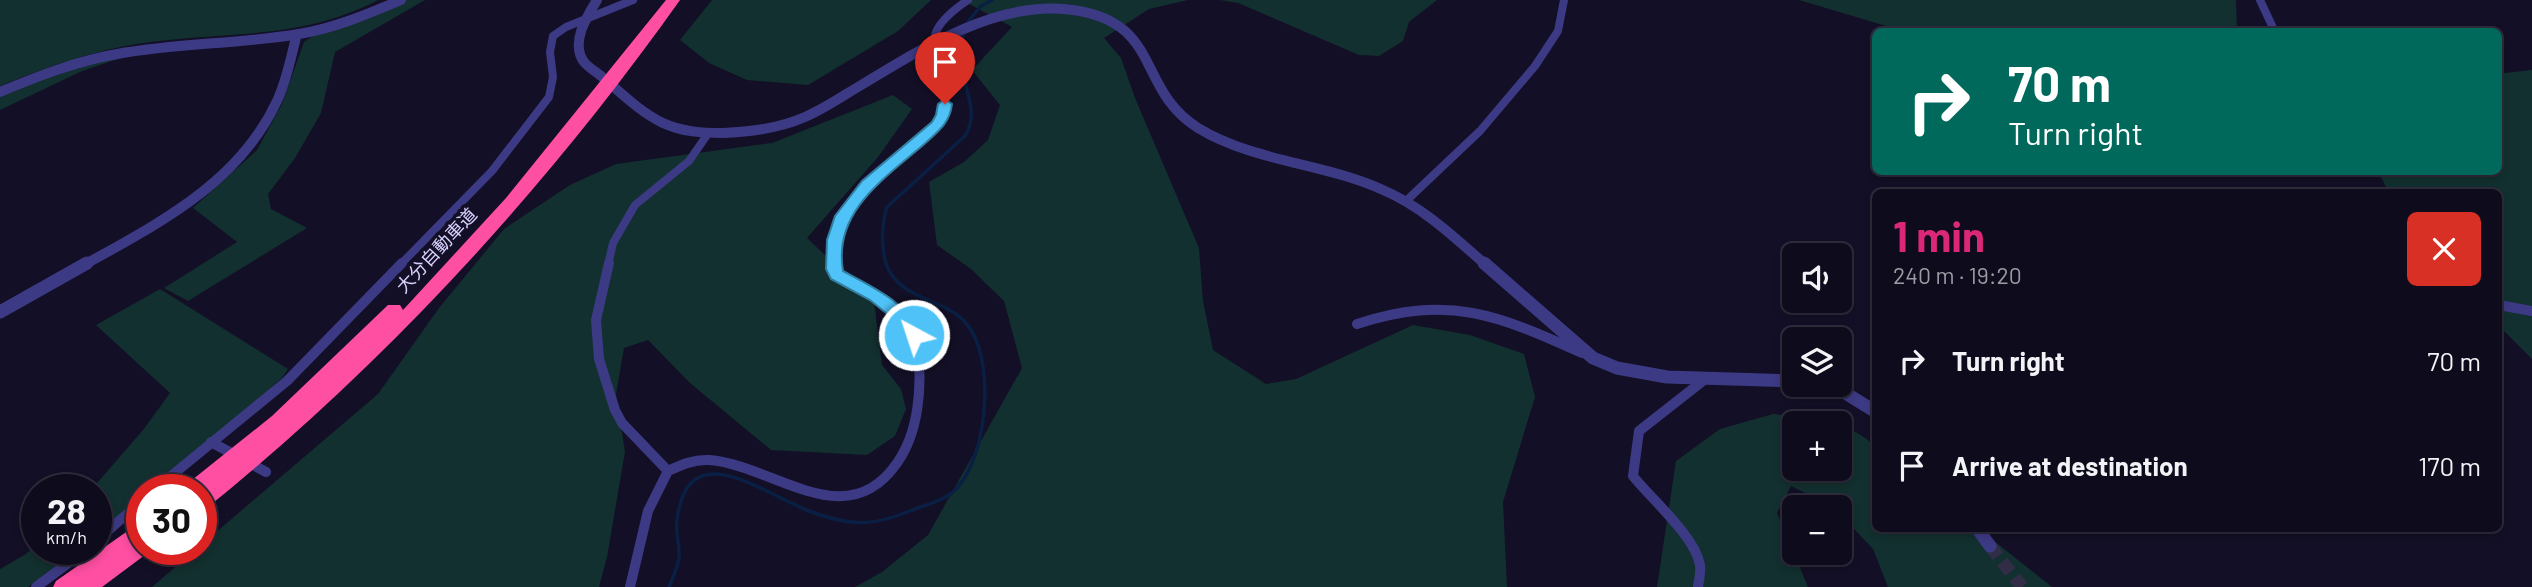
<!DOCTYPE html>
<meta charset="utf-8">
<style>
body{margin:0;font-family:Barlow,"Noto Sans JP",sans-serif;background:#1c1929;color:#f1f3f6;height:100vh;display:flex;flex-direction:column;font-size:26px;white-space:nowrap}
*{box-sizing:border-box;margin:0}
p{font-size:23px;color:#9b9ba3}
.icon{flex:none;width:38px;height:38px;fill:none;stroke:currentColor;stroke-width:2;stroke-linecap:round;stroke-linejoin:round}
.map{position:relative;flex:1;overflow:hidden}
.panel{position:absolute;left:1872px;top:189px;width:630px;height:343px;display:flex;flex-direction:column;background:#0e0b1c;border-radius:10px;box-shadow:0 4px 10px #0003,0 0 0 2px #2e2b3b}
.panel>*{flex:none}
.guide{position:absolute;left:1872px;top:28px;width:630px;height:147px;border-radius:10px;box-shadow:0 4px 10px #0003,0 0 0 2px #2e2b3b;background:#00695c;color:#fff;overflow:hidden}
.buttons{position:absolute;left:1782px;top:243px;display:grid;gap:14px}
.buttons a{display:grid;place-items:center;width:70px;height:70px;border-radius:10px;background:#0e0b1c;box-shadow:0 4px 10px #0003,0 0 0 2px #2e2b3b;font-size:35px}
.speed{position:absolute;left:21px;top:474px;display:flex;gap:14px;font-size:35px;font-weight:700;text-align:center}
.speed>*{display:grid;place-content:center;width:91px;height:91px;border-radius:50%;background:#0e0b1c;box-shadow:0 4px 10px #0003,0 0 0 2px #2e2b3b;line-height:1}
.speed small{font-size:18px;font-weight:400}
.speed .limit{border:10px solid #d22;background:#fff;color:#111}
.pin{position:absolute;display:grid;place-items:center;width:60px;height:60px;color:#fff;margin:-72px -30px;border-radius:50% 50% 50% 0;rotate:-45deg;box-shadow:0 0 7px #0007}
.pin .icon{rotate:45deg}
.me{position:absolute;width:77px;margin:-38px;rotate:320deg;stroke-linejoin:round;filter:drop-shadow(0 0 5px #0008)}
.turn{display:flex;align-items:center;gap:24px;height:147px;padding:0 21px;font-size:32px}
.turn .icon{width:91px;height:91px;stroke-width:2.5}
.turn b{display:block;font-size:49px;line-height:60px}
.round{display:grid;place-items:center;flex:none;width:74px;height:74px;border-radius:10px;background:#1c1929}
.headline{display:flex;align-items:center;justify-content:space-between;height:119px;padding:0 21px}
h1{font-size:42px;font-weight:700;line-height:52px;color:#db2777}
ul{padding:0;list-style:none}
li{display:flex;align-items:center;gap:21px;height:105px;padding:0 21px}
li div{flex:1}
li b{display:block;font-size:26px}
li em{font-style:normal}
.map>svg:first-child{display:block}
.green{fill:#12302f;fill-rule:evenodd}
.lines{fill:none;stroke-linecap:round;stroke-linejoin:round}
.stream{stroke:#0a1f44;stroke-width:3.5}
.tertiary-tunnel{stroke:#312d47;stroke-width:13;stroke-dasharray:13 7;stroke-linecap:butt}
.minor-far1{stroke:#3d3a85;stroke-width:8}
.minor{stroke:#3d3a85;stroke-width:10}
.tertiary-far1{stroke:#3d3a85;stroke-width:10}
.tertiary{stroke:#3d3a85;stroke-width:13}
.motorway{fill:#ff4fa3;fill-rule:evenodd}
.route{fill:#4fc3f7;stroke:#337fa1;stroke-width:2}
.labels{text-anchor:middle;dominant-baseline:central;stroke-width:7;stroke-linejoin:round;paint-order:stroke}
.street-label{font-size:18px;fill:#d9d4ff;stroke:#130f26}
</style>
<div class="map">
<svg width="2532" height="587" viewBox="0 0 2532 587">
<rect width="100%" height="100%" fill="#130f26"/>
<!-- green -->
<path class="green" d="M0 0H378C306 38 236 32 159 41 103 47 52 65 0 86Z
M406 0H425L335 52 321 113 295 158 268 194 271 209 307 228 188 301 164 288 237 242 193 208 257 150 282 104 304 42 316 34Z
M712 0H931L898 31 808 85 747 80 709 63 680 40Z
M962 0H1188L1149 9 1104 38 1121 58 1135 98 1199 248 1203 301 1213 350 1266 384 1296 379 1413 325 1470 335 1524 354 1535 397 1503 502 1507 587H855L882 572 928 535 1022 368 1004 301 971 269 937 245 929 182 964 162 988 140 1000 105 972 70 1012 27Z
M1220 0H1437L1409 22 1403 41 1379 56 1359 55 1238 3Z
M1799 0H2236L2237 31H1903Z
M142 51 82 71 0 110V94L80 63Z
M2499 70 2505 73 2532 70V359L2499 326V192H2388L2379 172H2499Z
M893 95 912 109 878 157 807 238 874 302 882 365 901 389 906 409 895 436 867 455 771 450 690 383 648 340 624 348 616 394 625 452 607 557 599 587H152L195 550H201V545L378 394 439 308 504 229 570 185 616 164 772 143Z
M160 289 288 369 282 378 151 490H142V498L96 539V490H91L143 430 170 393 96 325Z
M1773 414C1819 419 1838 416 1876 446V528L1979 529 2052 587H1888L1873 549 1839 513V508L1834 507 1791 486 1777 513 1808 587H1657L1676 461 1720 429ZM1794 424H1839V469H1794Z
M37 543V550H83L28 587H0V569L26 554Z"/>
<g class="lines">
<!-- stream -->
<path class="stream" d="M966 24 981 6 992 0
M669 587C673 577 678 567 679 557 680 545 675 533 677 520 687 432 764 494 809 511 850 526 870 527 910 511 927 504 945 501 957 488 988 455 996 357 966 323 946 300 908 300 891 274 880 257 881 226 887 207L965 136C979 112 966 96 963 71 961 57 962 44 964 31"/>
<!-- tertiary-tunnel -->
<path class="tertiary-tunnel" d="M1990 546 2022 587"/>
<!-- minor-far1 -->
<path class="minor-far1" d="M2260 0 2275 32
M1406 201 1480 131 1535 66 1558 31 1564 0
M400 265 492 171 549 97 553 77 550 52 553 36 566 27 633 0
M608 265 613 243 635 205 689 161 707 135
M834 265C834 209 873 177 914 144 926 134 941 125 944 108 955 58 901 45 968 0"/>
<!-- minor -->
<path class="minor" d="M609 263 596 320 599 359 615 410 622 423 668 471
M2499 305 2532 311
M1357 324C1449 294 1498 315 1582 353
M211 442 266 472
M154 490 287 381 402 263
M96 541 142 501
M36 587 86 550
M630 587 648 511 668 471C681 465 694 459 709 460 774 465 846 537 897 463 919 432 922 387 918 350 913 308 869 292 836 275L834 263
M1698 587C1699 580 1701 572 1700 565 1695 536 1651 499 1633 476L1639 431 1704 380"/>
<!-- tertiary-far1 -->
<path class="tertiary-far1" d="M597 0C587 16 570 43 584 62 588 67 596 72 601 76 621 93 640 112 663 123 682 132 703 133 723 133 751 132 780 128 805 117 826 108 844 95 863 84 921 49 993 3 1064 9 1164 18 1134 88 1198 128 1254 162 1324 163 1383 190 1423 207 1454 237 1486 265
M0 92C38 76 77 61 117 54 178 43 239 44 299 34 335 28 368 14 401 0
M84 265C159 223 239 183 277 101 287 80 291 56 297 34"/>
<!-- tertiary -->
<path class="tertiary" d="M1484 263 1593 358 1617 368 1667 377 1794 381
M0 312 87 263
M1812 385 1842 391 1876 412
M1977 528 1990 546"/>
<!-- motorway -->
<path class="motorway" d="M666 0H680C546 189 388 361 208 507L201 509V490H184L187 484 272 416 388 305H400L403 310 506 198Z
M142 521V550H151L149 552 102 587H53L56 581Z"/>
</g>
<!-- route -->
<path class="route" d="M945 99 952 104C950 124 936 133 922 146 882 180 833 213 843 271 873 287 908 303 922 335L914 341 908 339 902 325 886 313 870 300 831 279 826 269 827 240 835 216 862 181 932 122 936 115 938 104Z"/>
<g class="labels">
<!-- street labels -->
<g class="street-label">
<text transform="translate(436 250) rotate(-47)">大分自動車道</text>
</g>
</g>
</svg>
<div class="buttons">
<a><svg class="icon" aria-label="sound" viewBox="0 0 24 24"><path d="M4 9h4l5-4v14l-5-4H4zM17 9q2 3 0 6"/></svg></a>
<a><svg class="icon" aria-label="layers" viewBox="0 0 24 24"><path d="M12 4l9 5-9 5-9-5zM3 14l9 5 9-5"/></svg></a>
<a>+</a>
<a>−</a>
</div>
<div class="speed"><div>28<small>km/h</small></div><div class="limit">30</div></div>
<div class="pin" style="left:945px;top:104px;background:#d93025"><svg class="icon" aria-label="arrive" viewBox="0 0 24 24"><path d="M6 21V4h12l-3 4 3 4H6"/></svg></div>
<svg class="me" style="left:914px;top:335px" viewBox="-20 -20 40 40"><circle r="17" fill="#4fc3f7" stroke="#fff" stroke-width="3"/><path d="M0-11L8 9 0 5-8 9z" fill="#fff"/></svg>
<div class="guide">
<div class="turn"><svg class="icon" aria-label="right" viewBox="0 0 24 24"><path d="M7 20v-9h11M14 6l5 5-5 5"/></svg><div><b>70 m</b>Turn right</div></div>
</div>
<section class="panel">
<div class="headline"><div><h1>1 min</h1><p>240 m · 19:20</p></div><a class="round" style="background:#d93025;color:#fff"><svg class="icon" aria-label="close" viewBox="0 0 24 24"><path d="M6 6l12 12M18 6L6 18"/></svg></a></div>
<ul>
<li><svg class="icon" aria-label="right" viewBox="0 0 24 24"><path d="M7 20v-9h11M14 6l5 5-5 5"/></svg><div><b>Turn right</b></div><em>70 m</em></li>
<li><svg class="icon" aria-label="arrive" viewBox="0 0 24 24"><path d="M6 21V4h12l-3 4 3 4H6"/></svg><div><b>Arrive at destination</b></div><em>170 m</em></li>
</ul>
</section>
</div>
